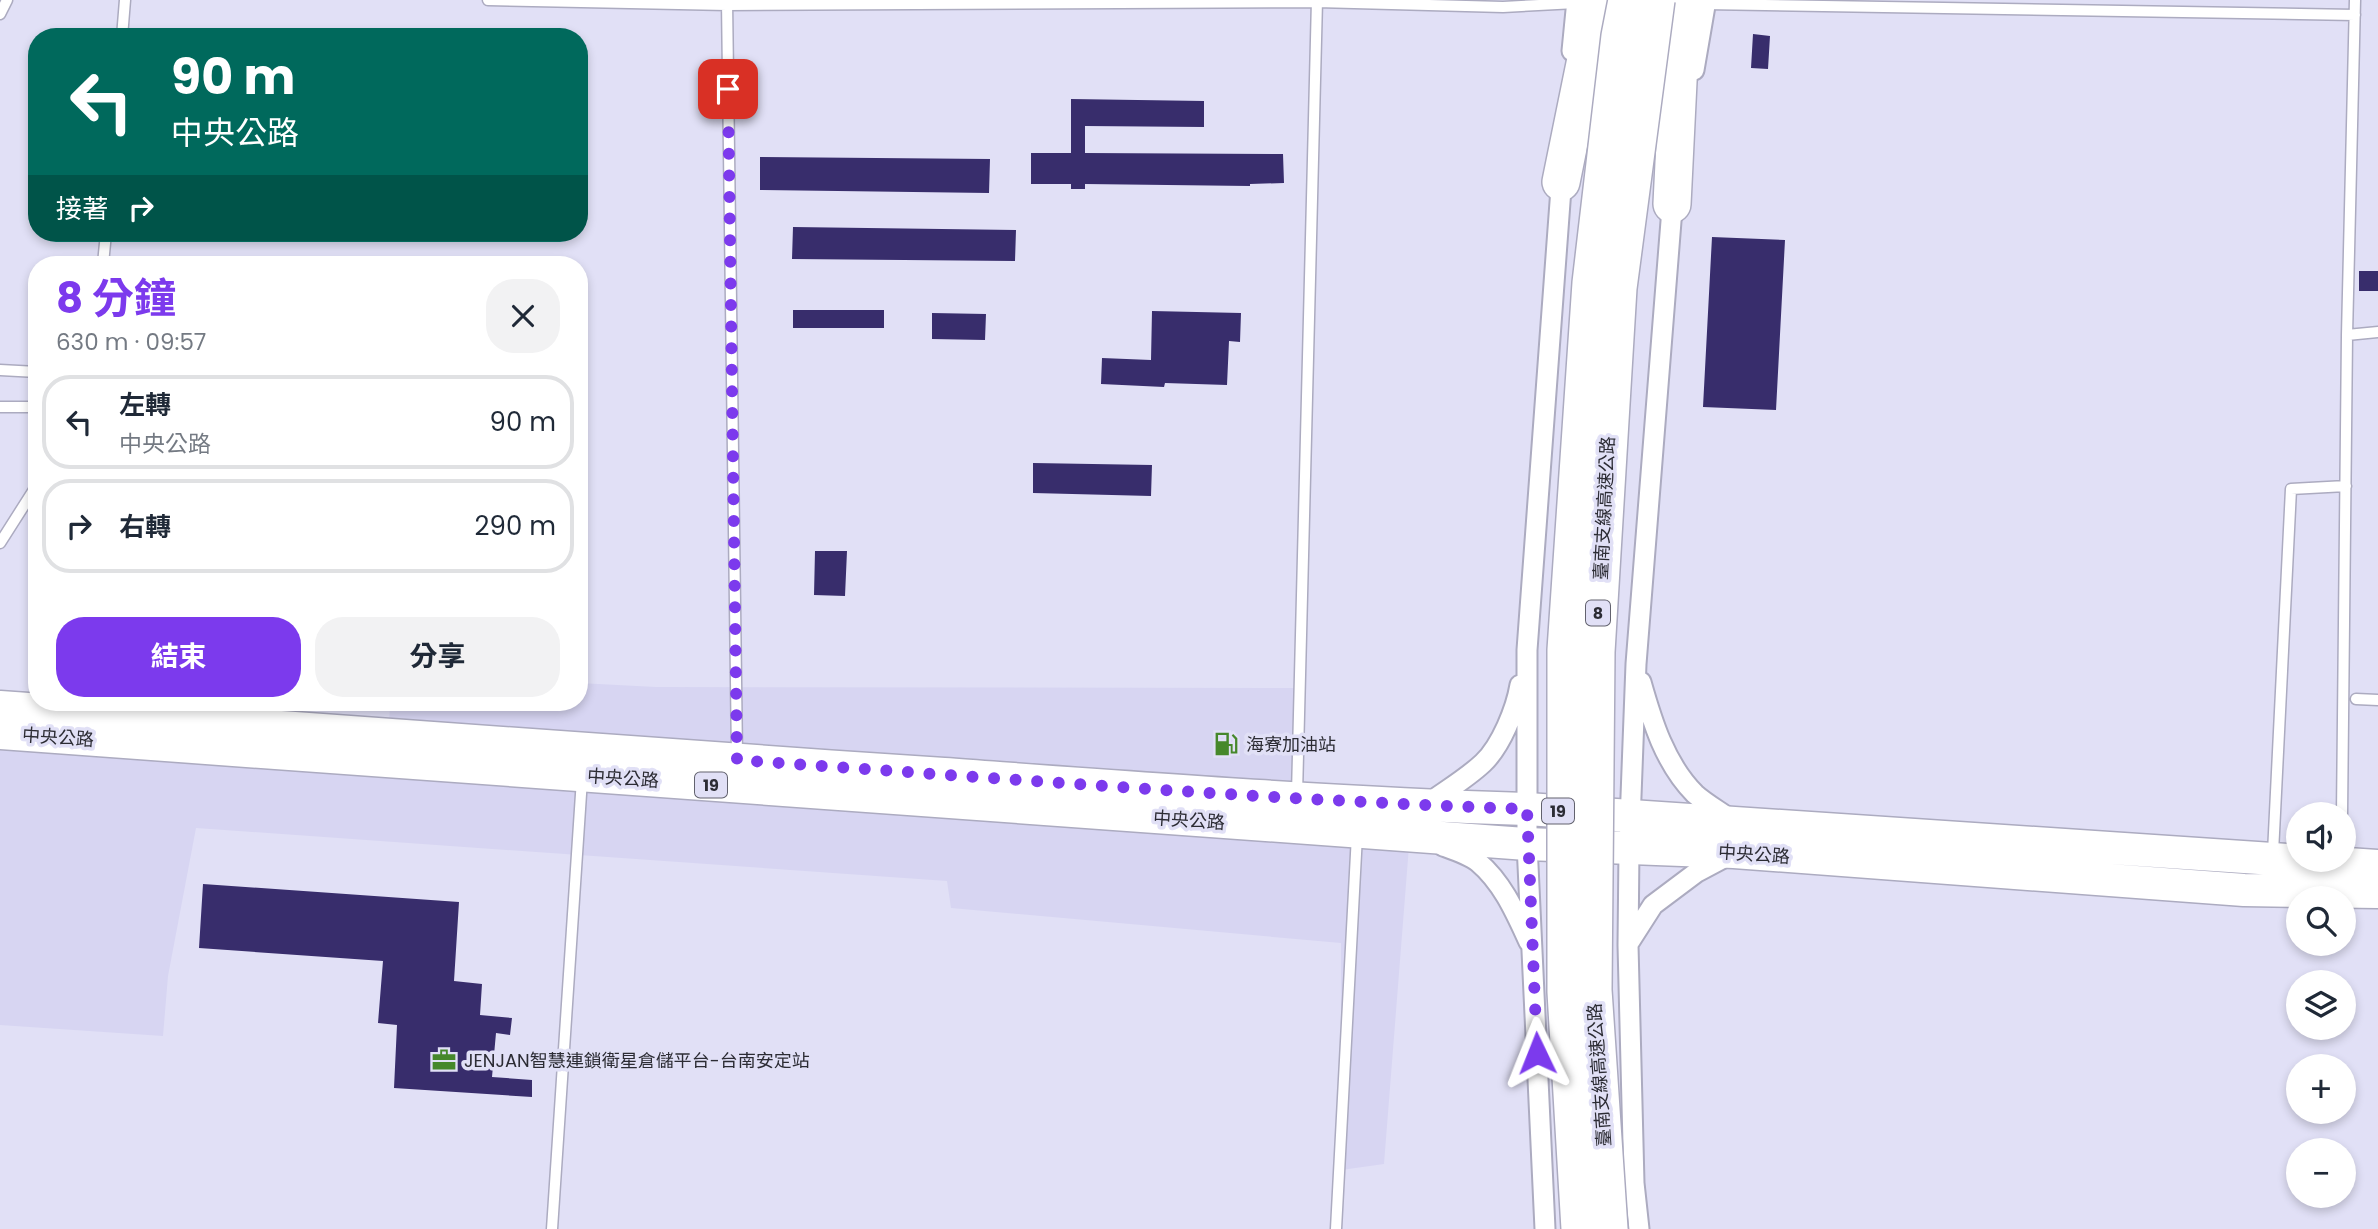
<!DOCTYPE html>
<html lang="zh-TW">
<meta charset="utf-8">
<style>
body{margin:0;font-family:Poppins,"Noto Sans TC",sans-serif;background:#f2f2f3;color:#1f2937;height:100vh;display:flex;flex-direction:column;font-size:26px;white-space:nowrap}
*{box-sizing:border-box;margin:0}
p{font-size:23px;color:#747a83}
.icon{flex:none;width:38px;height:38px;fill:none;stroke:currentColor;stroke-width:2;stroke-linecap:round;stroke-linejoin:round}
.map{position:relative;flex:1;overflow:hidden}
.panel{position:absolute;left:28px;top:256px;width:560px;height:455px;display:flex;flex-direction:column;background:#fff;border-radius:28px;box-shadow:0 4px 10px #0003}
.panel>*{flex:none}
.top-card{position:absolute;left:28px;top:28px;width:560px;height:214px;border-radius:28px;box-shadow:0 4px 10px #0003;background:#00695c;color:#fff;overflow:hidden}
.buttons{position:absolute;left:2286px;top:802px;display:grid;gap:14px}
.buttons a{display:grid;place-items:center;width:70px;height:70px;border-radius:50%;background:#fff;box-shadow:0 4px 10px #0003;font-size:35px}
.pin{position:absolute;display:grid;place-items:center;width:60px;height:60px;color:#fff;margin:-30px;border-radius:14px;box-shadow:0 4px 10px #0006}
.me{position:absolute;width:77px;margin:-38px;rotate:358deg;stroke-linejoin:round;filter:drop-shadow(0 0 5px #0008)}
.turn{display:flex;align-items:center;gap:24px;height:147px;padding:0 28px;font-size:32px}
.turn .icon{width:91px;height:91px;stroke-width:2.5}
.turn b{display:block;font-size:49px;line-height:60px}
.then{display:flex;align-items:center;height:66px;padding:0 28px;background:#0003;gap:14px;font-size:26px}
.round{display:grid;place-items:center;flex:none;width:74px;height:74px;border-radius:28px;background:#f2f2f3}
.summary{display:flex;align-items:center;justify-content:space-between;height:119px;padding:0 28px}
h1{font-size:42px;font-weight:700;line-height:52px;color:#7c3aed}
.primary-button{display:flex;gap:14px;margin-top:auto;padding:14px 28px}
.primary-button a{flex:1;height:80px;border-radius:28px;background:#7c3aed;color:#fff;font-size:28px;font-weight:700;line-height:80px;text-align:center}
.primary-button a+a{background:#f2f2f3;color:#1f2937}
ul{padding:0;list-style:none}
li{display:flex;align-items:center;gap:21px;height:94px;margin:0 14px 10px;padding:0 14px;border:4px solid #e0e1e3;border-radius:28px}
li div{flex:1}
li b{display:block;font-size:26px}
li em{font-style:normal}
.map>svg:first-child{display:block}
.built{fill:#d7d5f2}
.building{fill:#382d6c}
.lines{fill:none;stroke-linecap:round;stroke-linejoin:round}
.lane-casing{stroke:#acabc0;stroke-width:13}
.street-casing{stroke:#acabc0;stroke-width:23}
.primary-casing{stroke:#acabc0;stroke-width:35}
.highway-casing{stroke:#acabc0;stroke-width:40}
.lane{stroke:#fff;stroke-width:10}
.street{stroke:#fff;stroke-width:19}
.primary{stroke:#fff;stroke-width:32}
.highway{stroke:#fff;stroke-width:37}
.highway-bridge-casing{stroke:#acabc0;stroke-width:40;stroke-linecap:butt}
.highway-bridge{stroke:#fff;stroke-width:37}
.route{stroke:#7c3aed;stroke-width:12;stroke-dasharray:0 21.6}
.labels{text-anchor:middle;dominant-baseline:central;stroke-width:7;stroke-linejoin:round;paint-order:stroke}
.shield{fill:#e1e0f6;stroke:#62626e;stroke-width:2}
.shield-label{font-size:16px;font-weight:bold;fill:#2c2c34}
.street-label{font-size:18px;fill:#2c2c34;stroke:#e1e0f6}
.poi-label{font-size:18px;fill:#2c2c34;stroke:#e1e0f6;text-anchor:start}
</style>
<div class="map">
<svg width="2378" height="1229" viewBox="0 0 2378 1229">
<rect width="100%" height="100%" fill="#e1e0f6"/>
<!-- built -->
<path class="built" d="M579 683 656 687 1294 688 1289 839 1409 846 1384 1164 1341 1170V943L951 908 947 881 196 828 168 976 163 1036 0 1025V706L389 730 390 702H579Z"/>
<!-- building -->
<path class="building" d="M1753 34 1770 36 1768 69 1751 68Z
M1071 99 1204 101V127L1085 126V153L1283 154 1284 183 1250 184V186L1085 184V189H1071V184H1031V153H1071Z
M760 157 990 159 989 193 760 190Z
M793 227 1016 230 1015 261 792 259Z
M1712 237 1785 240 1776 410 1703 407Z
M2359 271H2378V291H2359Z
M793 310H884V328H793Z
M1152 311 1241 313 1240 342 1229 341 1227 385 1165 383 1164 387 1101 384 1102 358 1151 360Z
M932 313 986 314 985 340 932 339Z
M1033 463 1152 465 1151 496 1033 493Z
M815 551H847L845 596 814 595Z
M203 884 459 902 454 981 482 984 480 1015 512 1018 510 1035 496 1033 492 1077 532 1080V1097L394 1088 397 1025 378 1023 383 961 199 948Z"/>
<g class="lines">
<!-- lane casing -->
<g class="lane-casing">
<path id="lane" d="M488 0 727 5 1317 2 1503 7 1576 3
M727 1 737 756
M1705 4 2355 15
M0 14 7 0
M122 37 125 0
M103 264 106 233
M2347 335 2378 332
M0 370 37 372
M0 407H29
M0 543 37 485
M2356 699 2378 700
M1297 794 1317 0
M2342 814 2347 335 2355 0
M2273 853 2291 489 2346 486
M552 1229 582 779
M1336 1229 1357 835"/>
</g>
<!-- street casing -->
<g class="street-casing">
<path id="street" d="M1572 51 1577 0
M1694 70 1706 0
M1641 682C1652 721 1665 764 1695 794 1705 803 1719 811 1730 819
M1426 805C1445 791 1466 779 1483 763 1501 746 1516 709 1520 685
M1443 846C1454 850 1469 855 1478 862 1503 883 1516 914 1529 942
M1628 944 1653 905 1697 872 1729 855
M1545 1229 1527 844V650L1562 175
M1639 1229 1634 1183 1628 945 1629 849 1636 664 1673 196"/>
</g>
<!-- primary casing -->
<g class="primary-casing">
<path id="primary" d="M0 707C314 730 629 753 944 774 1138 788 1332 803 1527 809L2378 866
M0 733 1527 844 1734 852 2244 890 2378 892"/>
</g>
<!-- highway casing -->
<g class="highway-casing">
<path id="highway" d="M1561 182 1598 0
M1672 204 1682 0"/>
</g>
<!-- lane -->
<use href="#lane" class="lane"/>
<!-- street -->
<use href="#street" class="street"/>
<!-- primary -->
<use href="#primary" class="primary"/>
<!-- highway -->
<use href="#highway" class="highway"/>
<!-- highway-bridge casing -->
<g class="highway-bridge-casing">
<path id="highway-bridge" d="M1580 1229 1566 992V650L1591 283 1620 36 1627 0
M1609 1229 1593 990 1596 652 1618 288 1656 0"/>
</g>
<!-- highway-bridge -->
<use href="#highway-bridge" class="highway-bridge"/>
</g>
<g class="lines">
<!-- route -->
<path class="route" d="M728 89 737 760C1000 778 1263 800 1527 809L1537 1053"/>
</g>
<!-- icons -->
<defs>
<g id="fuel-bare" transform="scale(1.89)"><path d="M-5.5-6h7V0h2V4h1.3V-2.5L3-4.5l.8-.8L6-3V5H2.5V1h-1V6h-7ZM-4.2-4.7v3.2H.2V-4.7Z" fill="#46882b" stroke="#e1e0f6" stroke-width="2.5" paint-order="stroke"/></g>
<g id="office-bare" transform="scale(1.89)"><path d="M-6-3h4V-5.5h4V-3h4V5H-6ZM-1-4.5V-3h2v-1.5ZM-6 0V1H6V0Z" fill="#46882b" stroke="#e1e0f6" stroke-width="2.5" paint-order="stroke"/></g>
</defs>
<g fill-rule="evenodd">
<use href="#fuel-bare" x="1226" y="744"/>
<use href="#office-bare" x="444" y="1060"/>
</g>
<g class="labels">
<!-- shield labels -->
<g class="shield">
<rect x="1586" y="600.5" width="24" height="25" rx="5"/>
<rect x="695" y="772.5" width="32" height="25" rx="5"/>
<rect x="1542" y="798.5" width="32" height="25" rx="5"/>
</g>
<g class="shield-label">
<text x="1598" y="613">8</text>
<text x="711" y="785">19</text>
<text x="1558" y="811">19</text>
</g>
<!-- street labels -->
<g class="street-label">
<text transform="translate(1604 508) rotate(-87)">臺南支線高速公路</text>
<text transform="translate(58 737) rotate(4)">中央公路</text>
<text transform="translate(623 778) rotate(4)">中央公路</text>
<text transform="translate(1189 820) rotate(4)">中央公路</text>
<text transform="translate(1754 854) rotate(4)">中央公路</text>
<text transform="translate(1599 1075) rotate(-94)">臺南支線高速公路</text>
</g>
<!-- poi labels -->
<g class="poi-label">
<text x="1246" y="744">海寮加油站</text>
<text x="464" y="1060">JENJAN智慧連鎖衛星倉儲平台-台南安定站</text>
</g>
</g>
</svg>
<div class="buttons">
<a><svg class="icon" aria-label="sound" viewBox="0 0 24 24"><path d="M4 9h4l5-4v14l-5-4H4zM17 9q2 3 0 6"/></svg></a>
<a><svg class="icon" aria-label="search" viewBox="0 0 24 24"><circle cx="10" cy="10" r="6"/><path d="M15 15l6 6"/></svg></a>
<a><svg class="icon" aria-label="layers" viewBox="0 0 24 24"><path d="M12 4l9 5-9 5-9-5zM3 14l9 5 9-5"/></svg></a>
<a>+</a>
<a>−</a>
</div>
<div class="pin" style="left:728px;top:89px;background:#d93025"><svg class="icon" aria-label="arrive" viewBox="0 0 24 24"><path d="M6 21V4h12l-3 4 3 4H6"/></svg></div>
<svg class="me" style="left:1537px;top:1053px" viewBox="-20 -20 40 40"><path d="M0-17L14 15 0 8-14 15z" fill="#7c3aed" stroke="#fff" stroke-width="4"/></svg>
<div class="top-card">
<div class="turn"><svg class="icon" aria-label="left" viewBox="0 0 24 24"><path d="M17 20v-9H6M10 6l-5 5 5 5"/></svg><div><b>90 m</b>中央公路</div></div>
<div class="then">接著<svg class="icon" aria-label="right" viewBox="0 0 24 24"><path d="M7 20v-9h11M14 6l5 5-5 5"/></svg></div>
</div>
<section class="panel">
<div class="summary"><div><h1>8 分鐘</h1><p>630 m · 09:57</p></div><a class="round"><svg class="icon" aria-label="close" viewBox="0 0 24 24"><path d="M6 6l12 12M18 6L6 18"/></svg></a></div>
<ul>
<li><svg class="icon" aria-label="left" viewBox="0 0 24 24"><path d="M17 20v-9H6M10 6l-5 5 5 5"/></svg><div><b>左轉</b><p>中央公路</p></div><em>90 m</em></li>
<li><svg class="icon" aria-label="right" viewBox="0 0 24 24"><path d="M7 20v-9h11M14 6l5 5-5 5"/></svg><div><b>右轉</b></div><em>290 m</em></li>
</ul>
<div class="primary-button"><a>結束</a><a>分享</a></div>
</section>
</div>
